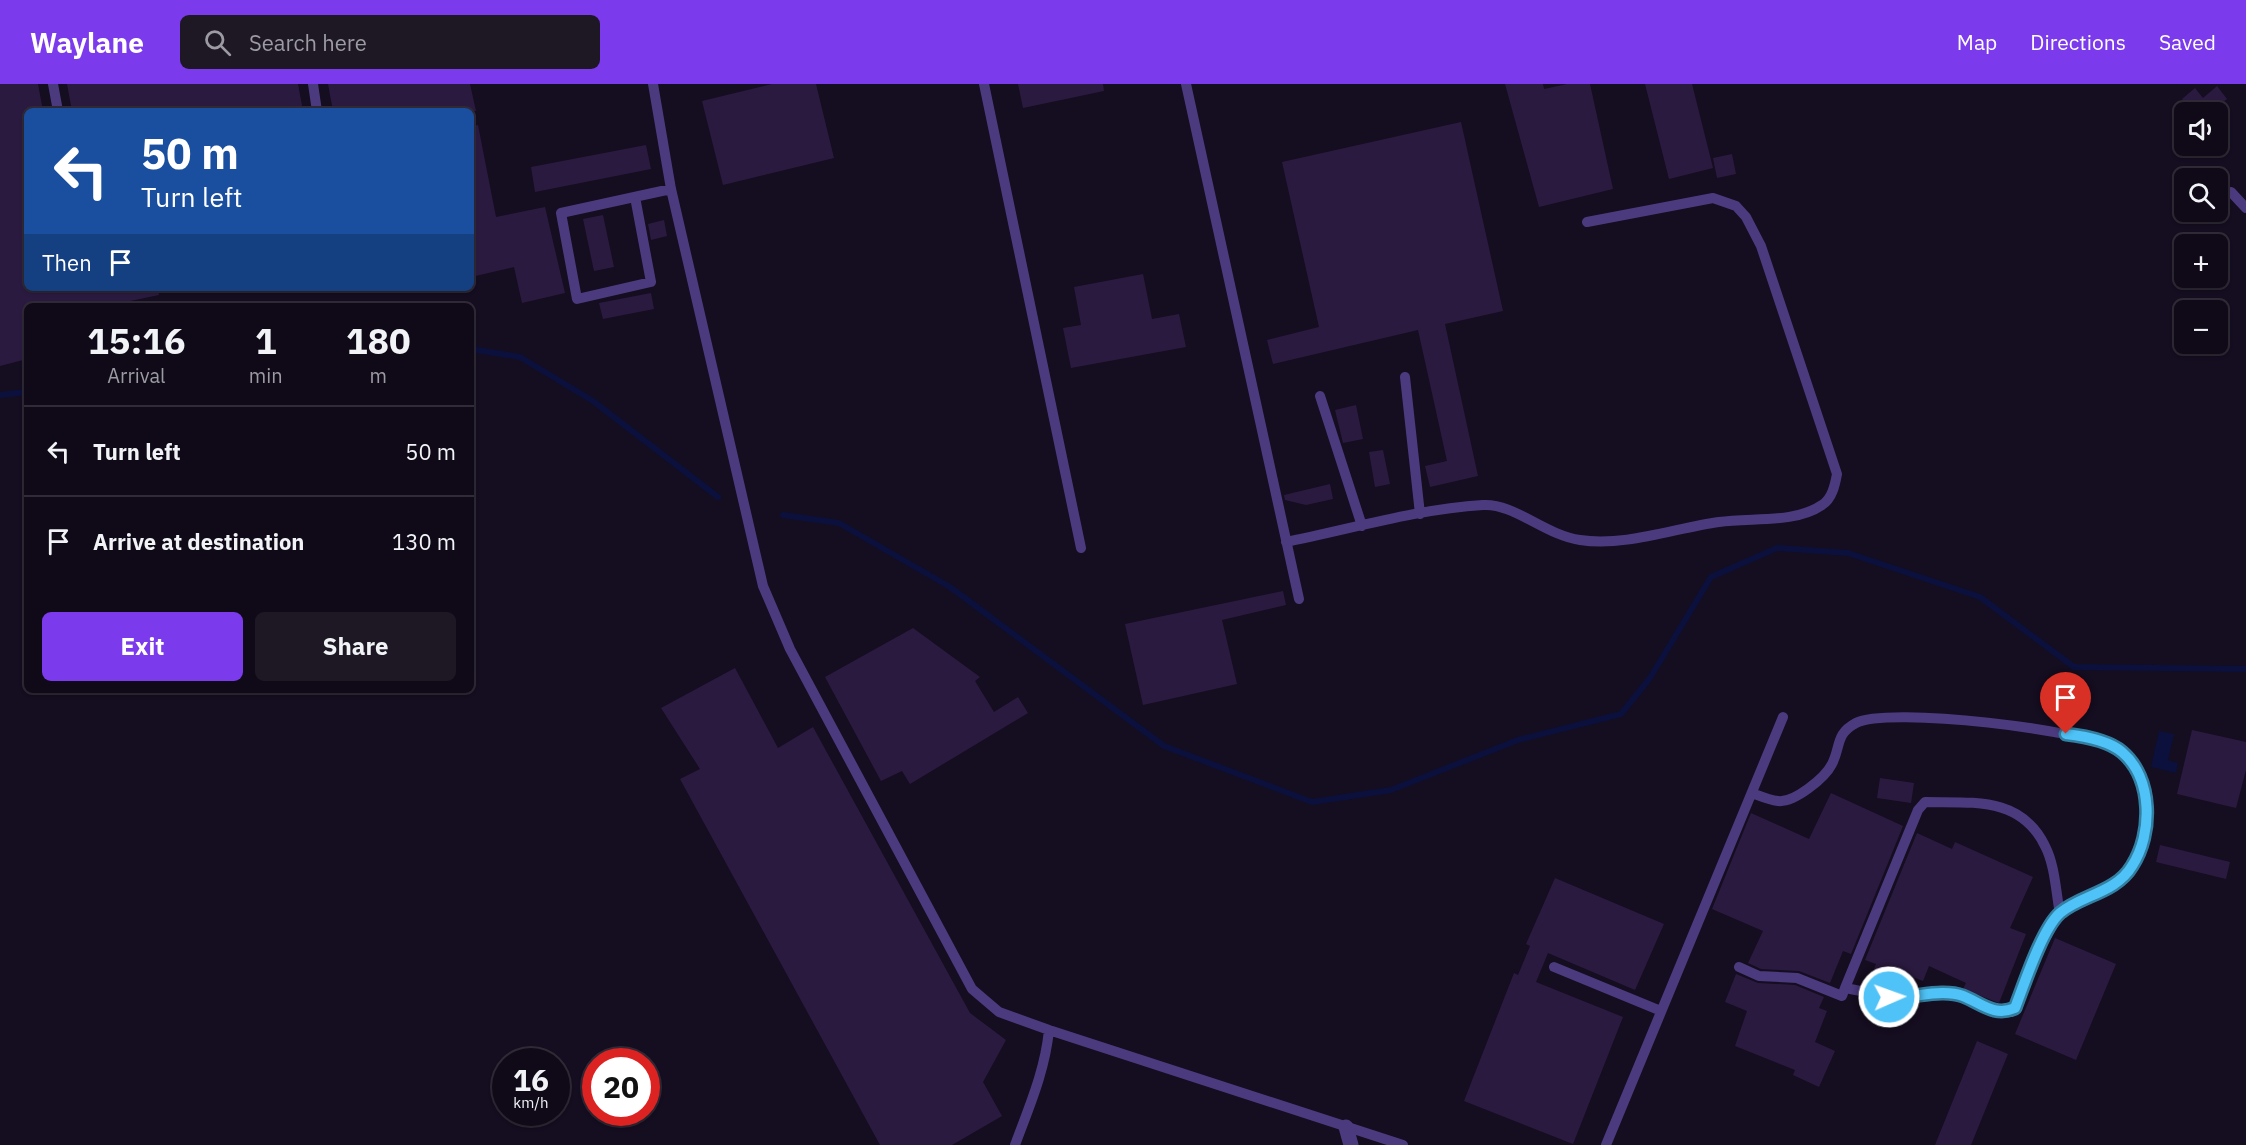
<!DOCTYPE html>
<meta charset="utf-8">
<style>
body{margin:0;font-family:"IBM Plex Sans",sans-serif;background:#1e1825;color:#f1f3f6;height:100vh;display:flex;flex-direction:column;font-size:22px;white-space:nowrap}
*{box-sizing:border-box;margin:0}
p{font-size:20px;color:#9c9aa2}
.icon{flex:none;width:33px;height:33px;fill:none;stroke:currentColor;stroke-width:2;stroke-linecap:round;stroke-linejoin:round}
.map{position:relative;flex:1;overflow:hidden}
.sheet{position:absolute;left:24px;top:219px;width:450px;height:390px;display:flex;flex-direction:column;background:#100a18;border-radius:9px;box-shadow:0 2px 4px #0004,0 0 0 2px #302b37}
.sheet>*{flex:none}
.top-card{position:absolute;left:24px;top:24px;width:450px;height:183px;border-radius:9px;box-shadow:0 2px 4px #0004,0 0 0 2px #302b37;background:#1a4fa0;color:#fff;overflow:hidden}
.fabs{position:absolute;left:2174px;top:18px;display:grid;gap:12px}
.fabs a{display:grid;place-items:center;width:54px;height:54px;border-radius:9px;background:#100a18;box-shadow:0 2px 4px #0004,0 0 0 2px #302b37;font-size:30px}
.speed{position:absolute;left:492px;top:964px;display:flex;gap:12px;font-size:30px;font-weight:700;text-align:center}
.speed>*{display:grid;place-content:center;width:78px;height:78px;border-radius:50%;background:#100a18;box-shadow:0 2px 4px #0004,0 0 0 2px #302b37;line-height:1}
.speed small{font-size:15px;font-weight:400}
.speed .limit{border:9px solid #d22;background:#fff;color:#111}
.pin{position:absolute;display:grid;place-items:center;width:51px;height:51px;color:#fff;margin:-62px -26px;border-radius:50% 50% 50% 0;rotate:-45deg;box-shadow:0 0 6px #0007}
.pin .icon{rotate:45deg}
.me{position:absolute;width:66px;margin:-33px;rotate:88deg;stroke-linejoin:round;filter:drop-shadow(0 0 4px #0008)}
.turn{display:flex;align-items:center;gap:21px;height:126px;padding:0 18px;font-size:27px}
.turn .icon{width:78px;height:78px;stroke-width:2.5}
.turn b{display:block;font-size:42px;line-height:51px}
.then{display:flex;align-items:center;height:57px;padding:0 18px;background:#0003;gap:12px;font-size:22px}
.eta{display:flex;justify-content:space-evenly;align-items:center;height:102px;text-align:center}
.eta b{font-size:36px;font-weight:700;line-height:42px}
.cta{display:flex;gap:12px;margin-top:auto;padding:12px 18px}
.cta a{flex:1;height:69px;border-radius:9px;background:#7c3aed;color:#fff;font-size:24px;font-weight:700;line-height:69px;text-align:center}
.cta a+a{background:#1e1825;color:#f1f3f6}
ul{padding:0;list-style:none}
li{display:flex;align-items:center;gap:18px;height:90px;padding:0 18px;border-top:2px solid #302b37}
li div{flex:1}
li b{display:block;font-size:22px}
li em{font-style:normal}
header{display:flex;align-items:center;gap:36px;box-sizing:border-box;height:84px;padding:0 30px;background:#7c3aed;color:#fff}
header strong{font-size:28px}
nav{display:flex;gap:33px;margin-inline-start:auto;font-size:21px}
.search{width:420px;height:54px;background:#1e1825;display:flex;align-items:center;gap:15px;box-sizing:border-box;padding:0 21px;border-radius:9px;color:#9c9aa2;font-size:22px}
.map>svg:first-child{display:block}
.water{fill:#0b113c}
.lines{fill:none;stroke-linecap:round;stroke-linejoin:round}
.stream{stroke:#0b113c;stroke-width:6}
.building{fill:#2b1a40}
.service{stroke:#4c3a7e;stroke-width:10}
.minor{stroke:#4c3a7e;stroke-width:15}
.route-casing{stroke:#337fa1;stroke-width:15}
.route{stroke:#4fc3f7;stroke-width:10}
</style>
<header>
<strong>Waylane</strong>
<div class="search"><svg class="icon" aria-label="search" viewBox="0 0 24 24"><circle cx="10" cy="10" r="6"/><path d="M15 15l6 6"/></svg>Search here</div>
<nav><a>Map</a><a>Directions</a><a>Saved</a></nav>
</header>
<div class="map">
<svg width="2246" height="1061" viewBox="0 0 2246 1061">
<rect width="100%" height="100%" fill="#150d20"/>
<!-- water -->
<path class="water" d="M2159 647 2174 650 2168 676 2178 679 2176 689 2151 683Z"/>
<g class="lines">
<!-- stream -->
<path class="stream" d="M471 265 520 273 593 317 718 413
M0 311 27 308
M783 431 839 439 950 503 1164 662 1312 718 1391 706 1518 656 1621 630 1650 594 1711 493 1777 464 1848 469 1980 513 2074 583 2246 585"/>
</g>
<!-- building -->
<path class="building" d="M0 0H38L43 27H27V204H158L159 211 106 222H27V275L0 282Z
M67 0H298L303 27H72Z
M328 0H470L476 27H333Z
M772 0H816L834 74 723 101 702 17Z
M1018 0H1103L1104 7 1023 24Z
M1505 0H1543L1544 5 1567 0H1590L1613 105 1539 123Z
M1645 0H1692L1713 84 1669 95Z
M2217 2 2227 15 2214 25 2217 28H2186L2190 25 2182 15 2195 4 2203 14Z
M1461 38 1503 227 1445 240 1478 392 1430 403 1425 382 1447 377 1418 246 1273 280 1267 256 1319 243 1282 78Z
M478 41 496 133 545 123 565 209 522 219 514 183 471 193V42Z
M646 61 651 85 535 108 531 83Z
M1732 70 1736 90 1717 94 1713 74Z
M603 131 614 183 594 187 583 135Z
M664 136 667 152 651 156 648 140Z
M1143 190 1152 235 1179 230 1186 263 1071 284 1063 244 1081 241 1074 203Z
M651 209 654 225 603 235 599 219Z
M1356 321 1363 355 1343 359 1335 326Z
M1383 366 1390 400 1375 403 1369 368Z
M1330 400 1333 415 1306 421 1285 416 1284 411Z
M1283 507 1286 521 1222 536 1237 600 1143 621 1125 540Z
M913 544 980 593 975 597 994 628 1018 613 1028 629 910 700 902 687 881 697 825 593Z
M735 584 778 664 813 643 970 929 1006 956 983 998 1002 1032 952 1061H880L680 695 700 685 661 624Z
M2192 646 2246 658V686L2236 724 2177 710Z
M1880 694 1914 699 1911 719 1877 714Z
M1831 709 1903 742 1851 870 1843 867 1830 899 1799 887 1761 885 1748 879 1763 847 1712 825 1751 729 1809 755Z
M1917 749 1952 765 1955 758 2033 793 2010 844 2026 850 1999 919 1963 905 1966 899 1929 882 1923 897 1910 892 1905 906 1870 896 1876 880 1865 876Z
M2160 761 2230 778 2226 795 2156 778Z
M1555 794 1664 840 1635 906 1548 869 1536 898 1623 933 1573 1060 1464 1017 1514 889 1518 891 1530 862 1526 860Z
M2055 854 2116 880 2076 976 2015 950Z
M1736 890 1758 899 1795 901 1824 913 1819 924 1827 927 1815 958 1835 967 1819 1003 1793 991 1795 986 1735 962 1747 927 1725 918Z
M1977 957 2008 970 1971 1061H1935Z"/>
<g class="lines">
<!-- service -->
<path class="service" d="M53 0 58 27
M313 0 317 27
M653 0 671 105 763 502 790 565 972 905 999 928 1049 946 1403 1061
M984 0 1081 464
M1186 0 1299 515
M2231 108 2246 124
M635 113 651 198 577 215 561 129 671 105
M1405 293 1420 430
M1320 312 1362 442
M1286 458C1351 445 1417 425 1483 421 1514 419 1545 451 1580 456 1625 463 1675 444 1719 438 1751 433 1794 440 1822 421 1832 415 1835 401 1837 390L1761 162 1746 133 1736 122 1713 114 1587 138
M1554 883 1661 927
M1739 883 1759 892 1797 894 1842 912 1845 904C1865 907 1884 914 1904 914 1923 914 1945 905 1964 913 1981 920 1995 933 2015 924 2025 899 2041 848 2060 830 2064 825 2074 822 2080 819 2112 802 2133 791 2143 754 2149 727 2146 682 2120 666 2088 646 1888 622 1856 639 1835 650 1841 663 1832 680 1825 694 1794 719 1778 717 1769 716 1760 712 1752 709
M1845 904 1918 726 1925 718C1972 719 2021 712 2045 762 2055 781 2056 809 2060 830
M1015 1061C1029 1023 1045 987 1049 946
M1606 1061 1783 633"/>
<!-- minor -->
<path class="minor" d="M1346 1043 1351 1061"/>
</g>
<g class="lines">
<!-- route casing -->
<g class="route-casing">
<path id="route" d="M1889 913C1912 915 1941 904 1963 912 1981 919 1994 933 2015 924 2024 901 2042 845 2060 829 2081 811 2116 809 2132 782 2153 750 2153 694 2122 668 2108 656 2083 652 2066 650"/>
</g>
<!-- route -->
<use href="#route" class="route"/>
</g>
</svg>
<div class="fabs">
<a><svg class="icon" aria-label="sound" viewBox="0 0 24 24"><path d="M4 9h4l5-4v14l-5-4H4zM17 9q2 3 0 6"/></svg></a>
<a><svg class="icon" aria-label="search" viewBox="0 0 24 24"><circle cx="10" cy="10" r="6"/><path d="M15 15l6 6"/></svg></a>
<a>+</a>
<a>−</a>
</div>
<div class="speed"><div>16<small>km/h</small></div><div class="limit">20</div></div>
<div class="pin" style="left:2066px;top:650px;background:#d93025"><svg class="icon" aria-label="arrive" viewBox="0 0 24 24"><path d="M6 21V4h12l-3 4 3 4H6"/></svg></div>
<svg class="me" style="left:1889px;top:913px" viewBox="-20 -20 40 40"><circle r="17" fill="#4fc3f7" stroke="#fff" stroke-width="3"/><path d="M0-11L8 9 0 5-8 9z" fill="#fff"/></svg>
<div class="top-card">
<div class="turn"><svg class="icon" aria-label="left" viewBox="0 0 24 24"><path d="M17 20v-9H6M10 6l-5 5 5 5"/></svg><div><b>50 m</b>Turn left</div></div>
<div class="then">Then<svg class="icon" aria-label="arrive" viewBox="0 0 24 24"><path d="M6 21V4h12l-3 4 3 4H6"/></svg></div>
</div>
<section class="sheet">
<div class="eta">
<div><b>15:16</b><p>Arrival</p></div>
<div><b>1</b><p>min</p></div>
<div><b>180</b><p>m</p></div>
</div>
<ul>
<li><svg class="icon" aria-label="left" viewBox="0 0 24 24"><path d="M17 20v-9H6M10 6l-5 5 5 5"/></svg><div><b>Turn left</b></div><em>50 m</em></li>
<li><svg class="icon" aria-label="arrive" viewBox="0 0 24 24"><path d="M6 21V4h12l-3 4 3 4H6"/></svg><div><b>Arrive at destination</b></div><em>130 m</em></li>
</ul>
<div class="cta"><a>Exit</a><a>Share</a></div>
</section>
</div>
